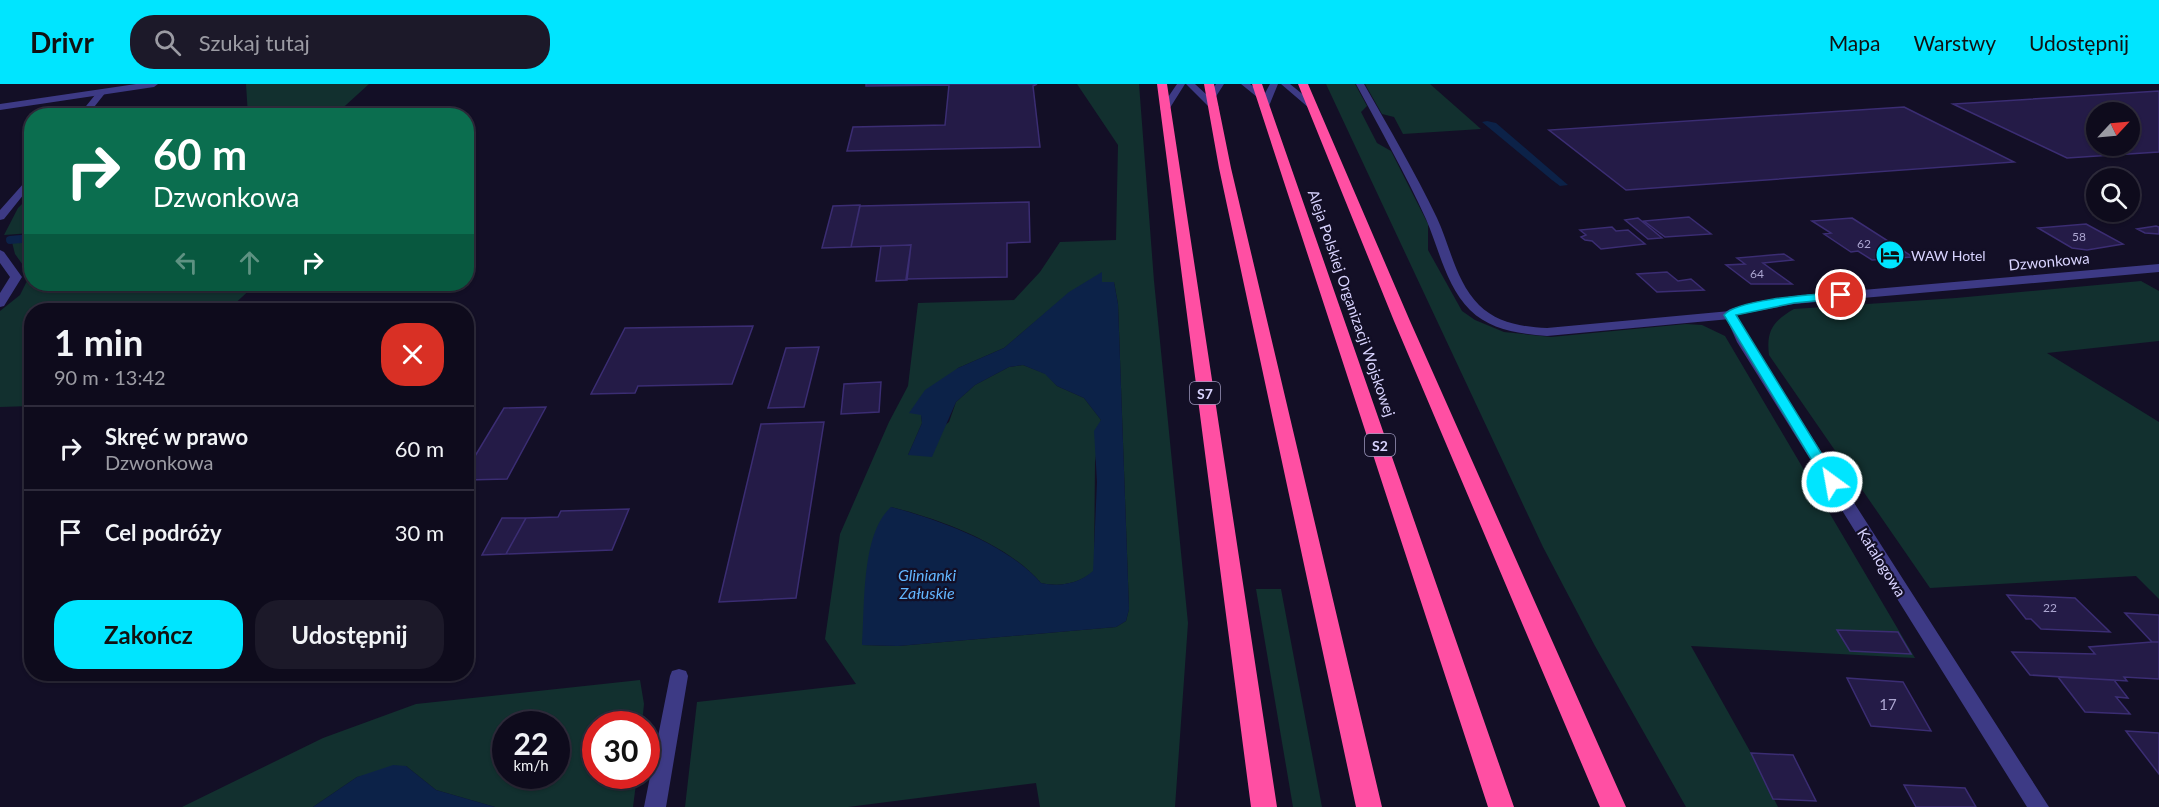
<!DOCTYPE html>
<html lang="pl">
<meta charset="utf-8">
<style>
body{margin:0;font-family:Lato,sans-serif;background:#1c1929;color:#f1f3f6;height:100vh;display:flex;flex-direction:column;font-size:22px;white-space:nowrap}
*{box-sizing:border-box;margin:0}
p{font-size:20px;color:#9b9ba3}
.icon{flex:none;width:33px;height:33px;fill:none;stroke:currentColor;stroke-width:2;stroke-linecap:round;stroke-linejoin:round}
.map{position:relative;flex:1;overflow:hidden}
.panel{position:absolute;left:24px;top:219px;width:450px;height:378px;display:flex;flex-direction:column;background:#0e0b1c;border-radius:24px;box-shadow:0 2px 4px #0004,0 0 0 2px #2e2b3b}
.panel>*{flex:none}
.guide{position:absolute;left:24px;top:24px;width:450px;height:183px;border-radius:24px;box-shadow:0 2px 4px #0004,0 0 0 2px #2e2b3b;background:#0b6e4f;color:#fff;overflow:hidden}
.needle{width:39px;rotate:64deg}
.buttons{position:absolute;left:2086px;top:18px;display:grid;gap:12px}
.buttons a{display:grid;place-items:center;width:54px;height:54px;border-radius:50%;background:#0e0b1c;box-shadow:0 2px 4px #0004,0 0 0 2px #2e2b3b;font-size:30px}
.speed{position:absolute;left:492px;top:627px;display:flex;gap:12px;font-size:30px;font-weight:700;text-align:center}
.speed>*{display:grid;place-content:center;width:78px;height:78px;border-radius:50%;background:#0e0b1c;box-shadow:0 2px 4px #0004,0 0 0 2px #2e2b3b;line-height:1}
.speed small{font-size:15px;font-weight:400}
.speed .limit{border:9px solid #d22;background:#fff;color:#111}
.pin{position:absolute;display:grid;place-items:center;width:51px;height:51px;color:#fff;margin:-26px;border:3px solid #fff;border-radius:50%;box-shadow:0 2px 6px #0007}
.me{position:absolute;width:66px;margin:-33px;rotate:328deg;stroke-linejoin:round;filter:drop-shadow(0 0 4px #0008)}
.turn{display:flex;align-items:center;gap:21px;height:126px;padding:0 30px;font-size:27px}
.turn .icon{width:78px;height:78px;stroke-width:2.5}
.turn b{display:block;font-size:42px;line-height:51px}
.lanes{display:flex;align-items:center;height:57px;padding:0 30px;background:#0003;justify-content:center;gap:30px;direction:ltr}
.lanes .off{opacity:.35}
.round{display:grid;place-items:center;flex:none;width:63px;height:63px;border-radius:24px;background:#1c1929}
.headline{display:flex;align-items:center;justify-content:space-between;height:102px;padding:0 30px}
h1{font-size:36px;font-weight:700;line-height:45px}
.button{display:flex;gap:12px;margin-top:auto;padding:12px 30px}
.button a{flex:1;height:69px;border-radius:24px;background:#00e5ff;color:#111;font-size:24px;font-weight:700;line-height:69px;text-align:center}
.button a+a{background:#1c1929;color:#f1f3f6}
ul{padding:0;list-style:none}
li{display:flex;align-items:center;gap:18px;height:84px;padding:0 30px;border-top:2px solid #2e2b3b}
li div{flex:1}
li b{display:block;font-size:22px}
li em{font-style:normal}
header{display:flex;align-items:center;gap:36px;box-sizing:border-box;height:84px;padding:0 30px;background:#00e5ff;color:#111}
header strong{font-size:28px}
nav{display:flex;gap:33px;margin-inline-start:auto;font-size:21px}
.search{width:420px;height:54px;background:#1c1929;display:flex;align-items:center;gap:15px;box-sizing:border-box;padding:0 21px;border-radius:24px;color:#9b9ba3;font-size:22px}
.map>svg:first-child{display:block}
.green{fill:#12302f;fill-rule:evenodd}
.water{fill:#0c2248}
.lines{fill:none;stroke-linecap:round;stroke-linejoin:round}
.stream{stroke:#0c2248;stroke-width:8}
.building{fill:#241b47;stroke:#3b2d73;stroke-width:1.5;fill-rule:evenodd}
.lane{fill:#3d3a85;fill-rule:evenodd}
.street{fill:#3d3a85;fill-rule:evenodd}
.highway{fill:#ff4fa3;fill-rule:evenodd}
.route{fill:#00e5ff;stroke:#0095a6;stroke-width:1.5}
.labels{text-anchor:middle;dominant-baseline:central;stroke-width:4.5;stroke-linejoin:round;paint-order:stroke}
.number-label{font-size:12px;fill:#aca6d1}
.far-poi-label{font-size:14px;fill:#d9d4ff;stroke:#130f26;text-anchor:start}
.shield{fill:#130f26;stroke:#9e99be;stroke-width:1.5}
.shield-label{font-size:14px;font-weight:bold;fill:#d9d4ff}
.street-label{font-size:15px;fill:#d9d4ff;stroke:#130f26}
.near-number-label{font-size:15px;fill:#aca6d1}
.water-label{font-size:16px;font-style:italic;fill:#62b6ff;stroke:#130f26}
</style>
<header>
<strong>Drivr</strong>
<div class="search"><svg class="icon" aria-label="search" viewBox="0 0 24 24"><circle cx="10" cy="10" r="6"/><path d="M15 15l6 6"/></svg>Szukaj tutaj</div>
<nav><a>Mapa</a><a>Warstwy</a><a>Udostępnij</a></nav>
</header>
<div class="map">
<svg width="2159" height="723" viewBox="0 0 2159 723">
<rect width="100%" height="100%" fill="#130f26"/>
<!-- green -->
<path class="green" d="M246 0H369L335 31 248 32Z
M1077 0H1139L1154 197 1188 539 1175 723H1040L1036 699 848 723H685L697 618 856 600 825 555 840 450 889 338 908 302 918 219 1014 216 1040 188 1060 158 1116 156 1118 61ZM1102 189V198H1114L1118 220 1129 525 1126 537 1116 543 898 562 862 561 891 423C940 435 1008 460 1041 499 1060 503 1078 500 1094 487L1095 378 1101 336 1084 314 1057 302 1046 290 1023 281 1009 283 975 301 956 318 949 338 908 371 922 339 921 331 958 284 1004 264 1069 209Z
M1326 0H1355L1367 22 1361 28 1377 59 1391 67 1428 140V166L1462 227 1475 236 1504 248 1551 253 1686 240 1702 241 1725 252 1915 574 1691 562 1751 669 1778 723H1686L1595 562 1543 463Z
M1365 0H1430L1481 45 1403 50 1394 33 1382 30Z
M31 111V149L4 151 18 124Z
M31 157 32 200H256L228 226H32L31 322 0 323V227L20 211 30 191 15 170 12 158Z
M2141 197 2159 207V257L2047 269 2159 338V515L2136 492 1930 504 1769 271C1766 247 1773 237 1794 225L1956 214Z
M1256 505H1281L1322 723H1293Z
M640 596 644 620 642 640H596V692H637L633 723H495L436 706 406 682 357 693 313 723H182L323 654 416 620ZM506 640H556V692H506Z"/>
<!-- water -->
<path class="water" d="M1487 37 1496 39 1568 101 1560 102 1552 96 1482 38Z
M1102 188V198H1114L1118 220 1129 525 1126 537 1116 543 898 562 862 561C865 521 861 450 891 423 940 436 1007 460 1041 499 1060 503 1078 500 1093 487L1097 398 1094 347 1101 336 1084 314 1057 302 1045 290 1023 281 1009 283 975 301 956 318 932 373 908 371 922 339 921 331 909 329 925 306 958 284 1004 264 1069 208Z
M393 681 406 682 436 706 495 723H313L357 693Z"/>
<g class="lines">
<!-- stream -->
<path class="stream" d="M10 156 32 154"/>
</g>
<!-- building -->
<path class="building" d="M866 0H1037L1033 2 1040 63 847 67 853 43 945 41 949 1 866 2Z
M2159 7V68L2067 74 1953 20ZM2097 28H2130V62H2097Z
M1904 23 2014 78 1626 106 1549 46Z
M223 25 219 32H166Z
M1029 118 1030 158 1007 159V193L906 195 911 161 851 163 860 122Z
M860 121 851 163 822 164 833 122Z
M1689 133 1711 150 1665 153 1644 137Z
M1638 134 1662 154 1648 155 1625 136Z
M1852 134 1913 173 1872 176 1858 167 1851 168 1824 150 1831 149 1812 137Z
M2086 140 2123 160 2087 166 2072 164 2038 144Z
M2156 142 2159 143V150L2145 149 2137 145Z
M1612 143 1616 147 1628 146 1645 160 1601 165 1592 157 1585 156 1581 153 1586 151 1580 146Z
M911 161 907 196 876 197 881 162Z
M1784 170 1793 176 1763 179 1792 200H1751L1726 181 1745 180 1737 174Z
M1667 188 1678 197 1691 195 1704 206 1657 208 1637 190Z
M753 242 732 300 638 302 635 309 591 310 625 244Z
M819 263 804 323 768 324 786 264Z
M881 298 879 328 841 330 844 300Z
M546 323 507 395 466 396V387L504 324Z
M824 338 796 514 719 518 761 340Z
M629 425 612 466 506 470 526 434 558 433 561 427Z
M502 434H526L506 470 482 471Z
M2007 511 2075 514 2110 548 2041 545 2031 535H2026Z
M2125 529 2159 531V558H2152Z
M1837 546 1898 548 1911 570 1850 567Z
M2152 558H2159V595L2124 593 2127 597 2030 591 2012 568 2095 570 2089 563Z
M2058 593 2114 596 2128 614 2116 613 2130 630 2085 628Z
M1847 594 1903 598 1931 647 1871 642Z
M2126 647 2159 649V690L2139 664Z
M1751 669 1793 671 1816 717 1773 715Z
M1904 701 1965 704 1976 723H1916Z"/>
<g class="lines">
<!-- lane -->
<path class="lane" d="M1177 0H1185L1168 27H1162L1160 25Z
M1186 0H1195L1208 12 1216 0H1224L1215 14H1210L1219 23 1217 25H1211Z
M1241 0H1250L1264 11 1270 0H1278L1269 22 1264 25 1259 22 1262 17Z
M1281 0H1290L1317 22 1309 24Z
M1356 0H1364C1389 44 1415 88 1437 134 1450 162 1456 198 1479 221 1497 239 1523 243 1547 244L1730 227 1736 231 1730 235 1547 252C1520 250 1490 246 1470 226 1446 202 1439 165 1426 135 1405 89 1380 45 1356 0Z
M99 6 106 8 87 32H78Z
M32 90V100L4 135 0 136V126Z
M0 166 4 168 22 193 4 222 0 223V209L10 193 0 179Z"/>
<!-- street -->
<path class="street" d="M136 0H158L154 3 0 26V20Z
M2159 180V188L1794 220 1737 231 1751 258 2049 723H2027L1737 258 1724 229 1730 225 1794 212Z
M679 585 686 587 688 592 666 723H644L670 592 672 587Z"/>
<!-- highway -->
<path class="highway" d="M1157 0H1167L1277 723H1251Z
M1204 0H1214L1231 84 1382 723H1356L1219 84Z
M1252 0H1262L1514 723H1488Z
M1298 0H1308L1410 237 1626 723H1600L1394 237Z"/>
</g>
<!-- route -->
<path class="route" d="M1841 208 1845 209V214L1794 219 1736 231 1839 398 1832 402 1825 398 1724 231C1737 215 1818 210 1841 208Z"/>
<!-- icons -->
<defs>
<g id="hotel-disc" transform="scale(1.5)"><circle r="9.5" fill="#00e5ff" stroke="#130f26"/><path d="M-6-4.5h1.5V1H6V5H4.5V3h-9V5H-6ZM-4 0a1.8 1.8 0 1 1 3.6 0ZM.5 0V-2.5h3Q6-2.5 6 0Z" fill="#111"/></g>
</defs>
<g fill-rule="evenodd">
<use href="#hotel-disc" x="1890" y="171"/>
</g>
<g class="labels">
<!-- number labels -->
<g class="number-label">
<text x="2079" y="152">58</text>
<text x="1864" y="159">62</text>
<text x="1757" y="189">64</text>
<text x="2050" y="523">22</text>
</g>
<!-- far-poi labels -->
<g class="far-poi-label">
<text x="1911" y="171">WAW Hotel</text>
</g>
<!-- shield labels -->
<g class="shield">
<rect x="1190" y="298" width="30" height="22" rx="4.5"/>
<rect x="1365" y="350" width="30" height="22" rx="4.5"/>
</g>
<g class="shield-label">
<text x="1205" y="309">S7</text>
<text x="1380" y="361">S2</text>
</g>
<!-- street labels -->
<g class="street-label">
<text transform="translate(2049 177) rotate(-5)">Dzwonkowa</text>
<text transform="translate(1352 219) rotate(71)">Aleja Polskiej Organizacji Wojskowej</text>
<text transform="translate(1882 478) rotate(58)">Katalogowa</text>
</g>
<!-- near-number labels -->
<g class="near-number-label">
<text x="1888" y="620">17</text>
</g>
<!-- water labels -->
<g class="water-label">
<text x="927" y="490">Glinianki<tspan x="927" dy="18">Załuskie</tspan></text>
</g>
</g>
</svg>
<div class="buttons">
<a><svg class="needle" viewBox="-14 -14 28 28"><path d="M0-13l5 13h-10z" fill="#e53935"/><path d="M0 13l5-13h-10z" fill="#9b9ba3"/></svg></a>
<a><svg class="icon" aria-label="search" viewBox="0 0 24 24"><circle cx="10" cy="10" r="6"/><path d="M15 15l6 6"/></svg></a>
</div>
<div class="speed"><div>22<small>km/h</small></div><div class="limit">30</div></div>
<div class="pin" style="left:1841px;top:211px;background:#d93025"><svg class="icon" aria-label="arrive" viewBox="0 0 24 24"><path d="M6 21V4h12l-3 4 3 4H6"/></svg></div>
<svg class="me" style="left:1832px;top:398px" viewBox="-20 -20 40 40"><circle r="17" fill="#00e5ff" stroke="#fff" stroke-width="3"/><path d="M0-11L8 9 0 5-8 9z" fill="#fff"/></svg>
<div class="guide">
<div class="turn"><svg class="icon" aria-label="right" viewBox="0 0 24 24"><path d="M7 20v-9h11M14 6l5 5-5 5"/></svg><div><b>60 m</b>Dzwonkowa</div></div>
<div class="lanes"><svg class="icon off" aria-label="left" viewBox="0 0 24 24"><path d="M17 20v-9H6M10 6l-5 5 5 5"/></svg><svg class="icon off" aria-label="ahead" viewBox="0 0 24 24"><path d="M12 20V5M6 11l6-6 6 6"/></svg><svg class="icon" aria-label="right" viewBox="0 0 24 24"><path d="M7 20v-9h11M14 6l5 5-5 5"/></svg></div>
</div>
<section class="panel">
<div class="headline"><div><h1>1 min</h1><p>90 m · 13:42</p></div><a class="round" style="background:#d93025;color:#fff"><svg class="icon" aria-label="close" viewBox="0 0 24 24"><path d="M6 6l12 12M18 6L6 18"/></svg></a></div>
<ul>
<li><svg class="icon" aria-label="right" viewBox="0 0 24 24"><path d="M7 20v-9h11M14 6l5 5-5 5"/></svg><div><b>Skręć w prawo</b><p>Dzwonkowa</p></div><em>60 m</em></li>
<li><svg class="icon" aria-label="arrive" viewBox="0 0 24 24"><path d="M6 21V4h12l-3 4 3 4H6"/></svg><div><b>Cel podróży</b></div><em>30 m</em></li>
</ul>
<div class="button"><a>Zakończ</a><a>Udostępnij</a></div>
</section>
</div>
